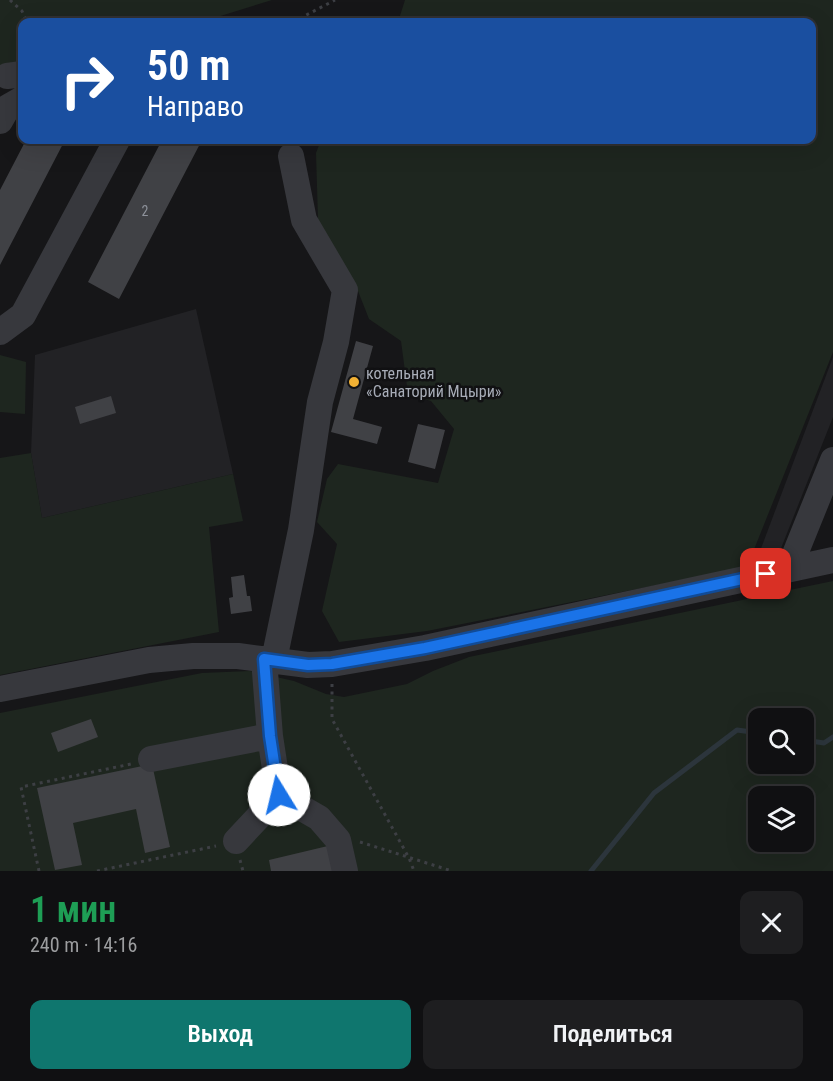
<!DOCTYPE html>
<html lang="ru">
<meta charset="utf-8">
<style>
body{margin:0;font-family:"Roboto Condensed",sans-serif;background:#1e1e20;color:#f1f3f6;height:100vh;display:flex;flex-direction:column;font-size:22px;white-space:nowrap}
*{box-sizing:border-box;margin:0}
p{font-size:20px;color:#9c9d9f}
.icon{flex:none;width:33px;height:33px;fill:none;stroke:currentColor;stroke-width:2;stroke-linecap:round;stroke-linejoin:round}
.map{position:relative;height:871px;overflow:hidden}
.panel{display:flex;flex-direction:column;background:#101012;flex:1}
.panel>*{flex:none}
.banner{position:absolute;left:18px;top:18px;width:798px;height:126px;border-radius:12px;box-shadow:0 6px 24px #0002,0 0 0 2px #303032;background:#1a4fa0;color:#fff;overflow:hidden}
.tools{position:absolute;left:748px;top:708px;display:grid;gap:12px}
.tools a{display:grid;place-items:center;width:66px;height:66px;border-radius:12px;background:#101012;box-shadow:0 6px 24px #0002,0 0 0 2px #303032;font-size:30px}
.pin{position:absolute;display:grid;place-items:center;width:51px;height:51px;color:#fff;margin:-26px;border-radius:12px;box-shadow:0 3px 9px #0006}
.me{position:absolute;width:66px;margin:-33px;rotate:351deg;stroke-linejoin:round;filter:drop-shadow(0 0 4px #0008)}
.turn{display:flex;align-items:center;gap:21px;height:126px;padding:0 30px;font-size:27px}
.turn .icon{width:78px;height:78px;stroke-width:2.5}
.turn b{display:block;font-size:42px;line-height:51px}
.round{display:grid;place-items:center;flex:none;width:63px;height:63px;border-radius:12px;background:#1e1e20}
.head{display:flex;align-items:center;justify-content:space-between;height:102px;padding:0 30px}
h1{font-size:36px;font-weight:600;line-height:45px;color:#1e9e55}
.cta{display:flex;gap:12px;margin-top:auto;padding:12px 30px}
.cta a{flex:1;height:69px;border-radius:12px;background:#0f766e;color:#fff;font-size:24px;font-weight:600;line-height:69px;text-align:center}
.cta a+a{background:#1e1e20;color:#f1f3f6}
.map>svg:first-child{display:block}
.built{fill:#222225}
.green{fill:#1e261f;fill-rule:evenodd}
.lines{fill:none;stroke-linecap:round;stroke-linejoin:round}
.stream{stroke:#2c353c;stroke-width:5}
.building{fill:#404145}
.path{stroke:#3d3f44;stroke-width:3;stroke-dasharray:3 4.5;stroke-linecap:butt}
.minor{stroke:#37383d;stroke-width:26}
.route-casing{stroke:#114b97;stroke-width:15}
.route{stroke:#1a73e8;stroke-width:10}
.poi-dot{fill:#f2b134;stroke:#111113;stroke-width:2}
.labels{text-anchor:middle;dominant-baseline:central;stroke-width:5;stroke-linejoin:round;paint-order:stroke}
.number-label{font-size:14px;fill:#8e929b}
.poi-label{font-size:16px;fill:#a8adb8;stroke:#111113;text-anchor:start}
</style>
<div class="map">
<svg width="833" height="871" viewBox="0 0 833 871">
<rect width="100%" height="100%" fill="#161618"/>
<!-- built -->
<path class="built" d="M196 309 233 474 42 518 31 453 35 355Z
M833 357V417L776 561 757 559Z"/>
<!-- green -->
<path class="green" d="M0 0H272L201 22H22V66L0 67Z
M405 0H833V352L747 567 427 631 339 642 322 611 337 544 317 522 327 479 338 464 438 483 454 429 431 401 408 394 401 341 369 319 358 291 328 245 318 219 316 153 321 140H812V22H398Z
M0 355 26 362 25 414 0 412Z
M31 453 42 518 233 474 243 521 209 527 219 632 0 675V458Z
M833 581V871H0V713L202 673 250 671 294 681 326 694 344 697 407 684 433 671 469 657ZM759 718H804V764H759ZM759 796H804V842H759Z"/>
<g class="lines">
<!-- stream -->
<path class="stream" d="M804 740 824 743 833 737
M591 871 654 793 737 730 759 733"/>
</g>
<!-- building -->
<path class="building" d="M26 140H65L0 265V190Z
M162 140H202L119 299 88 282Z
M356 341 373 346 353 419 382 427 377 444 331 432Z
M111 396 116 413 80 424 75 407Z
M418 424 445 430 435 469 408 462Z
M244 575 247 596H250L252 611 231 614 229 598 233 597 231 577Z
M91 719 98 737 58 752 51 733Z
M152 764 170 847 145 853 136 809 73 823 82 865 55 870 37 788Z
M332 845 338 871H271L269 860Z"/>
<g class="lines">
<!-- path -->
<path class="path" d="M10 0 22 11 27 22
M293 22 335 0
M332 684V719L409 858 414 871
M360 842 452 871
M240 860 243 871
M39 871 21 787 131 764
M97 871 216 846"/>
<!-- minor -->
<path class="minor" d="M7 76 22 74
M0 121 8 107 22 99
M0 332 23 315 117 140
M789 569 833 460
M274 660 301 530 320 402 336 342 345 290 304 220 291 156
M0 689 149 660 193 656H238L308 665 332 664 425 648 833 560
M151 759 270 736
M279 795 319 818 338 840 345 871
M236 841 279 795 270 736 264 659"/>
</g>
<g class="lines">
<!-- route casing -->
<g class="route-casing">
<path id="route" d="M279 795 270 736 264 659 308 665 332 664 425 648 766 574"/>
</g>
<!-- route -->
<use href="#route" class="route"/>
</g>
<!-- markers -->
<circle class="poi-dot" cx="354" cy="382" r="6"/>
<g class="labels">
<!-- number labels -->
<g class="number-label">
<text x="145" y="211">2</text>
</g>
<!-- poi labels -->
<g class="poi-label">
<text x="366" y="373">котельная<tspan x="366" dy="18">«Санаторий Мцыри»</tspan></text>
</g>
</g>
</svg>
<div class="tools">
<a><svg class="icon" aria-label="search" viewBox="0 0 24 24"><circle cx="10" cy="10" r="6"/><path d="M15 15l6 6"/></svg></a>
<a><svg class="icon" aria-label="layers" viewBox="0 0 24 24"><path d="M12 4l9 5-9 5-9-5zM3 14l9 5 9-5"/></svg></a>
</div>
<div class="pin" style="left:766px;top:574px;background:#d93025"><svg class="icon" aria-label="arrive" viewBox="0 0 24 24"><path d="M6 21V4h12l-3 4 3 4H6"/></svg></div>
<svg class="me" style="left:279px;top:795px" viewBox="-20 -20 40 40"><circle r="19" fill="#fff"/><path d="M0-13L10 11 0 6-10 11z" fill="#1a73e8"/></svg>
<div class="banner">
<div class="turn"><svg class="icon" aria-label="right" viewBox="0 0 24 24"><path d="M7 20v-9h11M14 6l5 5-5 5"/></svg><div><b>50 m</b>Направо</div></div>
</div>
</div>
<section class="panel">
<div class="head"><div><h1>1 мин</h1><p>240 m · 14:16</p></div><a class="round"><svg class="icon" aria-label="close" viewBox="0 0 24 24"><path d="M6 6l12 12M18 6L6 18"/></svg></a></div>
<div class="cta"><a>Выход</a><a>Поделиться</a></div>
</section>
